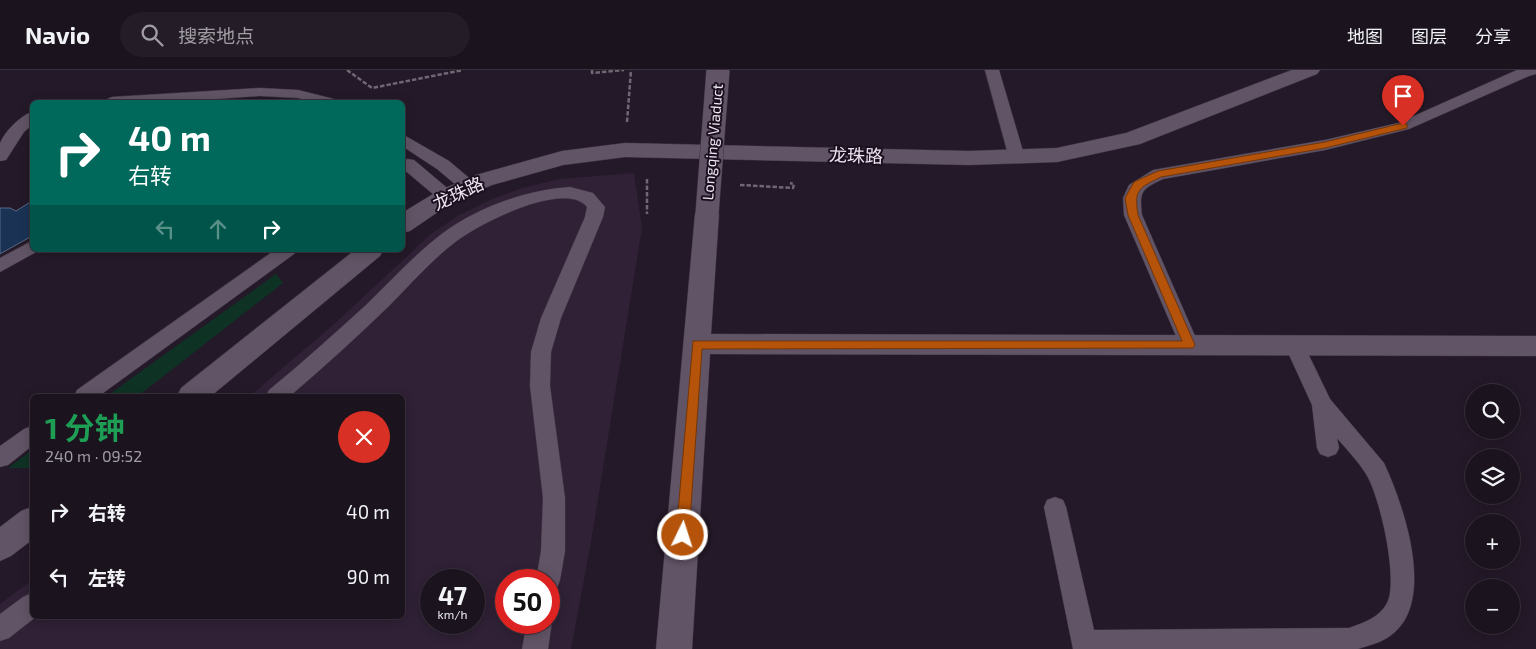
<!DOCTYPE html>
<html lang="zh">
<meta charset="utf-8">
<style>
body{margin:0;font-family:"Exo 2","Noto Sans SC",sans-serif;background:#241c27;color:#f1f3f6;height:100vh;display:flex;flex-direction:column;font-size:19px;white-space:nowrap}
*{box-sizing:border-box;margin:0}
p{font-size:16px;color:#a09ea4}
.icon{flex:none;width:28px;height:28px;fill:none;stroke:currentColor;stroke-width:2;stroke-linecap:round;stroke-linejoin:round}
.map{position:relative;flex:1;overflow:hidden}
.panel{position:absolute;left:30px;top:324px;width:375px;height:225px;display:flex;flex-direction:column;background:#1b131e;border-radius:8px;box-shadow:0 2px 12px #0003,0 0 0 1px #39323c}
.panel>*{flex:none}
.banner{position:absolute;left:30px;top:30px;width:375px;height:152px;border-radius:8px;box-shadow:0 2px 12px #0003,0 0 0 1px #39323c;background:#00695c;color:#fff;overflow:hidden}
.buttons{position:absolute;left:1465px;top:314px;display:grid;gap:10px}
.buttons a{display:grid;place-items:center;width:55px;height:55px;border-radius:50%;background:#1b131e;box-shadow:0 2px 12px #0003,0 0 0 1px #39323c;font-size:25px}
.speed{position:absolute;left:420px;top:499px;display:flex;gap:10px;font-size:25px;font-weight:700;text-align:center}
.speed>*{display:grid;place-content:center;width:65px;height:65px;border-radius:50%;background:#1b131e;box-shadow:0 2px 12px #0003,0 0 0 1px #39323c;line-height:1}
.speed small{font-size:12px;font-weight:400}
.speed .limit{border:8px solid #d22;background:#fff;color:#111}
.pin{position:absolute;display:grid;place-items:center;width:42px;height:42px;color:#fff;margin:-51px -21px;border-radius:50% 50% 50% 0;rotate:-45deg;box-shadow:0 0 5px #0007}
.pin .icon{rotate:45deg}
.me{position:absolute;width:55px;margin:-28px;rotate:4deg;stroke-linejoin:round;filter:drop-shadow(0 0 4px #0008)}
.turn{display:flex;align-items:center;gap:18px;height:105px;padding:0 15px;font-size:22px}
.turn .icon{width:65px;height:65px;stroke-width:2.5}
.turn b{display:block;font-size:35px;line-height:42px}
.lanes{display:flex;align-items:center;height:48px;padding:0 15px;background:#0003;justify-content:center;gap:25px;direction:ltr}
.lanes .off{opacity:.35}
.round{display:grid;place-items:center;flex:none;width:52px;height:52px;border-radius:26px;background:#241c27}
.headline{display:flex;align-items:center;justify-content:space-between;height:85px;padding:0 15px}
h1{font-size:30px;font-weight:700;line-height:38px;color:#1e9e55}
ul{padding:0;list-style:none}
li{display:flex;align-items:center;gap:15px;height:65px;padding:0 15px}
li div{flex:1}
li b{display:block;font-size:19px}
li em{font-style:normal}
header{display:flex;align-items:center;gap:30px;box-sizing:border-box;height:70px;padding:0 25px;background:#1b131e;border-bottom:1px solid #39323c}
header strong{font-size:24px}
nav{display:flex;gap:28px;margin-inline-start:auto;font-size:18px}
.search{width:350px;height:45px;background:#241c27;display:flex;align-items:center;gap:12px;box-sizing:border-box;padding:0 18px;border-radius:28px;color:#a09ea4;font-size:19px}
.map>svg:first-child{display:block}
.built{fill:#302136;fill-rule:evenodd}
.green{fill:#0e3325}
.water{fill:#1a3355;stroke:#596883}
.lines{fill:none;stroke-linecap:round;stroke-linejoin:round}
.lane-casing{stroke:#3e3642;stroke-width:1}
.street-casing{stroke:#3e3642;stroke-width:1}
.secondary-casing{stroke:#3e3642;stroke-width:1}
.path{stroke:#706674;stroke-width:2.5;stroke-dasharray:4.5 2;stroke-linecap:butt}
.lane{fill:#615466;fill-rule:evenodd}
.street{fill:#615466;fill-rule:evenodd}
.secondary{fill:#615466;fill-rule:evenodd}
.secondary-bridge-casing{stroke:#3e3642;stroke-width:24;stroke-linecap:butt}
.secondary-bridge{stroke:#615466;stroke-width:23}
.route{fill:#b45309;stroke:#753606}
.labels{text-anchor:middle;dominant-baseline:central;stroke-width:4;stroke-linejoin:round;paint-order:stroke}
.far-street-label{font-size:15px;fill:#ece4ef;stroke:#1b101f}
.street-label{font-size:18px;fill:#ece4ef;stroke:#1b101f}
</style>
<header>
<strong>Navio</strong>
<div class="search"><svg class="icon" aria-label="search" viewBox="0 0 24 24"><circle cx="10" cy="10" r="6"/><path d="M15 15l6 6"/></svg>搜索地点</div>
<nav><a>地图</a><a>图层</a><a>分享</a></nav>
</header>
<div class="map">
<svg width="1536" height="579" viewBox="0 0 1536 579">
<rect width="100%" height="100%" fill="#241928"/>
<!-- built -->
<path class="built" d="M634 103 642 158 591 472 571 579H0V534L32 510V546H402V326H250L333 255 431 164 459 145 490 130 522 118 560 109ZM431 510H474V552H431ZM506 510H549V552H506Z"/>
<!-- green -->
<path class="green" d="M276 204 283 213 138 326H107Z
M32 380V398H8Z"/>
<!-- water -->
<path class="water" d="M32 131V166L0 184V138H10L16 141Z"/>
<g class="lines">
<!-- lane casing -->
<g class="lane-casing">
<path id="lane" d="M985 0H999L1025 88 1023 92H1011L1009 88Z
M1517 0H1536V4L1529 6 1409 59 1325 80 1163 109C1142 119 1139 121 1142 145L1199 275 1196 280 1189 283 1182 280 1124 145 1123 128 1129 115 1153 100 1325 70 1398 53Z
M260 18 298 20 334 29 337 32H313L298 28 260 26 171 32H104L107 29 112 27Z
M32 42V55L24 62 6 90 0 91C0 86 0 79 0 74 3 63 21 45 32 42Z
M402 64 449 91 474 112 476 116 474 120 468 121 462 120 437 99 402 76Z
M408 89 414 90 452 122 454 126 452 130 446 132 440 130 402 98V90Z
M570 117 593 123 605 137 603 147 561 248 551 282 550 316 565 428V481L560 510 557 518 549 521V510H536L541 481 543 428 530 316 531 282 541 248 585 147 587 137C565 110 481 153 458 170 432 189 411 214 389 236 357 267 324 297 290 326H266L269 320C302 293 334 264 366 235 391 211 415 184 443 163 478 137 526 120 570 117Z
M32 171V180H39L38 181 0 202V188Z
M275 180H297L294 184 99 326H74L77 320Z
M1295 268 1302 271 1330 329 1384 393C1404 436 1439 537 1387 568 1379 573 1367 576 1358 579H1073L1044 437 1047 430 1055 427 1063 430 1066 437 1094 560 1349 558C1363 553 1379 548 1387 533 1399 511 1380 426 1366 404 1358 391 1347 380 1337 368L1339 378 1336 384 1328 387 1320 384 1317 378 1312 335 1285 276 1288 271Z
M32 356V376L8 395 0 397V376L24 359Z
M32 523V546H37L9 568 0 571V544L23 527Z
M549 543 552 552 548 579H522L527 552H549Z"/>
</g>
<!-- street casing -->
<g class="street-casing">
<path id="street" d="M1292 0H1320L1317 4 1140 74 1057 92 969 95 625 87 563 95 492 115 454 131 410 161 402 163V143L438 121 476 105 562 81 625 73 969 81 1057 78 1126 63Z
M355 180H383L380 186 211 326H177L181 318Z
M32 437V470L11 486 0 491V457L21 441Z"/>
</g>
<!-- secondary casing -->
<g class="secondary-casing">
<path id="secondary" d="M707 136 715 138 719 144 711 264 1536 266V286L710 284 692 579H656L695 144 699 138Z"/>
</g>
<!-- path -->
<path class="path" d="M347 0 372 18 463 0
M592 0V3L624 0
M627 52 631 0
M647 109V144
M740 115 793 118 794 114 790 113"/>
<!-- lane -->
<use href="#lane" class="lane"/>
<!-- street -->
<use href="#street" class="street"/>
<!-- secondary -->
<use href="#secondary" class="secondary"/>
<!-- secondary-bridge casing -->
<g class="secondary-bridge-casing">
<path id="secondary-bridge" d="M707 144 718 0"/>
</g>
<!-- secondary-bridge -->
<use href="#secondary-bridge" class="secondary-bridge"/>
</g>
<!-- route -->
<path class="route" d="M1403 53 1407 54V58L1325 78 1161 107C1138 118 1134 120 1138 145L1195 275 1193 278 702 279 689 465 687 469 683 471 678 469 676 465 693 271H1182L1128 145 1125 128 1134 112 1158 101 1325 72Z"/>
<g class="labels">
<!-- far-street labels -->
<g class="far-street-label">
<text transform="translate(712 72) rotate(-85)">Longqing Viaduct</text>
</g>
<!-- street labels -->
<g class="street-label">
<text transform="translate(856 85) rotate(2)">龙珠路</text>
<text transform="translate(458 123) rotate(-25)">龙珠路</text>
</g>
</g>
</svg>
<div class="buttons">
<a><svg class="icon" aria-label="search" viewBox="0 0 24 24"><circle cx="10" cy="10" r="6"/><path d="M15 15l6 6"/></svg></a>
<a><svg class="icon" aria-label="layers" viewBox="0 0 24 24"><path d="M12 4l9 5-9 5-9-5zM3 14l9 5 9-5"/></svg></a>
<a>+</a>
<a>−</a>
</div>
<div class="speed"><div>47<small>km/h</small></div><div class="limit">50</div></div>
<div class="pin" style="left:1403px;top:56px;background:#d93025"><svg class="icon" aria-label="arrive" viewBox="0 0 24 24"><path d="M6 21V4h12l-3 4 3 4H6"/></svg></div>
<svg class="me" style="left:683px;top:465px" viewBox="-20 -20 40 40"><circle r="17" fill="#b45309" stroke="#fff" stroke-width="3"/><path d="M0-11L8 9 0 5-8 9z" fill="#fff"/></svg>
<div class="banner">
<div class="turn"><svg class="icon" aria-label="right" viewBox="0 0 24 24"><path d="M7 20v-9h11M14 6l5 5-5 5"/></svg><div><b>40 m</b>右转</div></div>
<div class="lanes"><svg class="icon off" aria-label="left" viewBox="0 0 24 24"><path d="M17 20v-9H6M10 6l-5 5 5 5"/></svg><svg class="icon off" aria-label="ahead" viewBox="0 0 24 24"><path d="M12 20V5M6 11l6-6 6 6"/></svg><svg class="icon" aria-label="right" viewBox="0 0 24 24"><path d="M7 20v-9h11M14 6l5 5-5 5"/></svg></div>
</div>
<section class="panel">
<div class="headline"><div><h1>1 分钟</h1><p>240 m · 09:52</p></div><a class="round" style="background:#d93025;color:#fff"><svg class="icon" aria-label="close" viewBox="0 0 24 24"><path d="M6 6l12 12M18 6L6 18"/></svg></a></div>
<ul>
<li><svg class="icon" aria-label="right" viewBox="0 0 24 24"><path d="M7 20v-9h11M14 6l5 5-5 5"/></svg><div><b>右转</b></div><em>40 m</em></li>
<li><svg class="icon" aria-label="left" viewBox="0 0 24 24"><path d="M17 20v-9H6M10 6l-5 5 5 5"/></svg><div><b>左转</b></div><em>90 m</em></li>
</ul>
</section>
</div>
